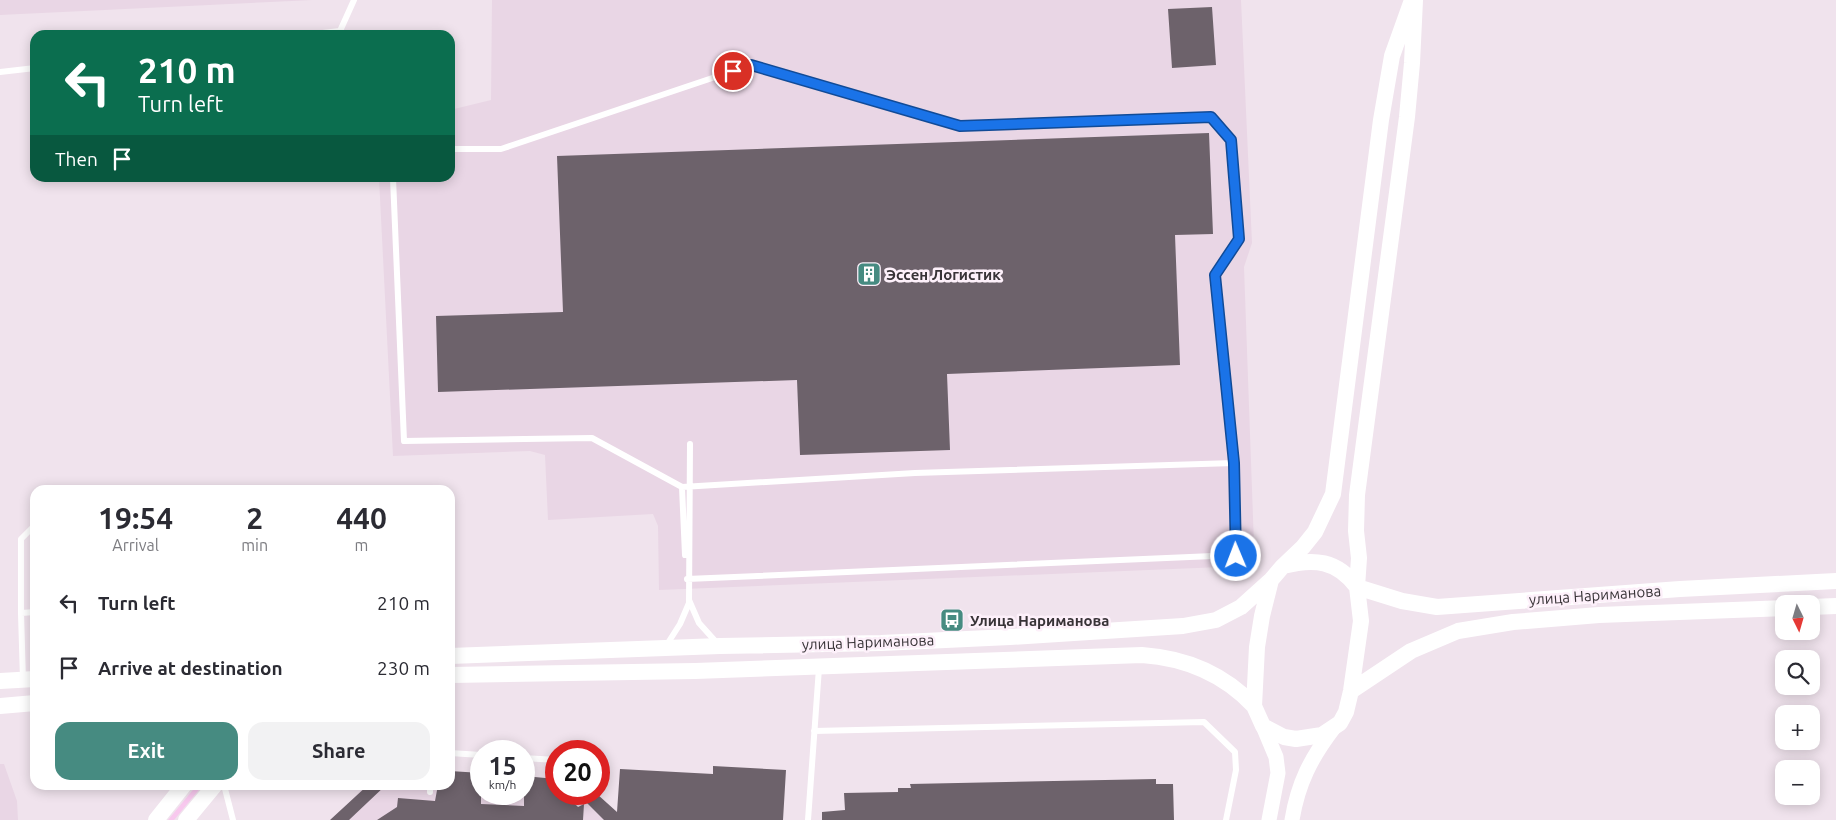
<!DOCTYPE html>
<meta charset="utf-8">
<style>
body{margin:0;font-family:Ubuntu,sans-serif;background:#f2f2f3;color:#2b2b33;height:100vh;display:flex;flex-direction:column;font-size:19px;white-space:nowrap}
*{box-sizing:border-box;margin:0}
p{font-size:16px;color:#7c7c81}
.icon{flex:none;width:28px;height:28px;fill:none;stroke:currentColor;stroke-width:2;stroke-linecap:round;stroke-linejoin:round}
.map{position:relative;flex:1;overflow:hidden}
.side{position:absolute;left:30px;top:485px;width:425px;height:305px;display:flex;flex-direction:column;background:#fff;border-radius:15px;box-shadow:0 2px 12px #0003}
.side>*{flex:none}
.hud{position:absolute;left:30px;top:30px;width:425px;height:152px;border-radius:15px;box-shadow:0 2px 12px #0003;background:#0b6e4f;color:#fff;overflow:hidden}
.needle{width:32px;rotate:175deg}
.tools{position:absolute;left:1775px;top:595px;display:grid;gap:10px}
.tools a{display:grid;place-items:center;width:45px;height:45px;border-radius:10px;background:#fff;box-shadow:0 2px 12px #0003;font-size:25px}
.speed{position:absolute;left:470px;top:740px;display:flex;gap:10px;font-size:25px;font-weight:700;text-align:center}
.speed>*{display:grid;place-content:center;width:65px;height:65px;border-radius:50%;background:#fff;box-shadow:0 2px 12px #0003;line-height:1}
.speed small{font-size:12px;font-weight:400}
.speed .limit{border:8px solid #d22;background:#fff;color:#111}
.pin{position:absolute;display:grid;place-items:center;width:42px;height:42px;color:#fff;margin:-21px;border:2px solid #fff;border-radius:50%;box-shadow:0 1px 5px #0007}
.me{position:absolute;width:55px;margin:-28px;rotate:359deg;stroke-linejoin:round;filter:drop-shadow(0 0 4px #0008)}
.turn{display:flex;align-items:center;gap:18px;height:105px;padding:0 25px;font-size:22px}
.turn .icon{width:65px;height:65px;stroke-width:2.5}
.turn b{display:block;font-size:35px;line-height:42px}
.then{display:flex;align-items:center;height:48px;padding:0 25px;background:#0003;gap:10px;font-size:19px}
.eta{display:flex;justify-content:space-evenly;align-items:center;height:85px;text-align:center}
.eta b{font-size:30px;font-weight:700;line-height:35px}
.button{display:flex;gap:10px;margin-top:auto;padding:10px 25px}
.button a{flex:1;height:58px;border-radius:15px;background:#468b81;color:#fff;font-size:20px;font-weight:700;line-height:58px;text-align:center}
.button a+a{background:#f2f2f3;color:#2b2b33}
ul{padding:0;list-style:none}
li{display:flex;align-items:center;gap:15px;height:65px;padding:0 25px}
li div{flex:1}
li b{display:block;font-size:19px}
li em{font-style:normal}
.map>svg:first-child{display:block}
.built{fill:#e9d6e5}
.green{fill:#f8c8ee}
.building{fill:#6d626b}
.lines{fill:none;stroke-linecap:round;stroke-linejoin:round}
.service{stroke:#fff;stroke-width:6}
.tertiary{stroke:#fff;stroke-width:15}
.secondary{stroke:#fff;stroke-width:16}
.route-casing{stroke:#114b97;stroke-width:12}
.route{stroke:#1a73e8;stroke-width:9}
.labels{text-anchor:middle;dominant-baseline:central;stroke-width:5;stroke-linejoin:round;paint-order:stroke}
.poi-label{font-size:15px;font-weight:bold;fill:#383337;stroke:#fdf0fa;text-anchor:start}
.street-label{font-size:15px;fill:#383337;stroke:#fdf0fa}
</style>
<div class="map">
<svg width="1836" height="820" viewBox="0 0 1836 820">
<rect width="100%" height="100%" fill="#f0e3ed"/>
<!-- built -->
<path class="built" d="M0 0H313L0 15Z
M492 0H1241L1252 243 1244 267 1254 545 1245 566 659 590 658 526 653 514 548 520 545 455 530 451 393 456 379 178H450V110L491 100Z
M0 764H4L17 801 18 820H0Z
M450 784 481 786V794H524V788L556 789V794H580L606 820H333L366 785Z"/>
<!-- green -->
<path class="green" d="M197 785H203L174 820H168Z"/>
<!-- building -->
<path class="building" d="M1212 7 1216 65 1172 68 1168 9Z
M1209 133 1213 234 1175 235 1180 365 947 374 950 450 800 455 797 380 438 392 436 316 563 312 557 156Z
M713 766 786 770 783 820H604L586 802 592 794H597L617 812 620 769 713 774Z
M450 771 481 773V804L524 806V776L556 779V794H580L575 799 574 803 578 807 584 804 583 820H377L397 807 398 798 435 801 438 785H450Z
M1156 779V784H1173L1174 820H822V812L845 810 844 793 898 792V788H911L910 784Z
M368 785H386L349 820H330Z"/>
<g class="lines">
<!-- service -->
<path class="service" d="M305 35 340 31 354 0
M0 72 35 68
M450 149H501L751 65 961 126 1211 117 1231 140 1239 239 1215 275 1234 463 1236 555 687 579
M393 178 404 441 592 438 682 487 915 473 1234 463
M682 487 685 555
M689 600 699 623 717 643
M21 613V539L35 525
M666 646 680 624 689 603 690 444
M23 680 21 613 35 612
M814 731 1204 722 1235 752 1236 770 1226 820
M450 753 481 755
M524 758 556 760
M224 785 233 820
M430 792V785
M579 802 587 794
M808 820 819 668"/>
<!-- tertiary -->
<path class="tertiary" d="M1263 726 1276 757 1278 773 1269 820
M1292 820C1298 783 1311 758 1333 729"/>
<!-- secondary -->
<path class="secondary" d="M1412 0 1392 56 1381 120 1333 494 1315 532 1303 547 1283 566 1271 580 1262 616 1257 647 1254 706 1263 726 1284 737 1296 739 1322 735 1340 723 1346 712 1351 691 1361 621 1357 587 1359 558 1356 531 1357 495 1407 117 1412 63 1415 0
M1283 566C1314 558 1337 560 1357 587
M1357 587 1402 601 1437 607 1680 589 1836 581
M1811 607 1836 606
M450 656 720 646 881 643 1010 637 1183 626 1216 620 1241 607 1271 580
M450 675 695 671 1142 655C1185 658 1224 674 1254 706
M0 681 35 679
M1351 691 1411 651 1458 631 1513 622 1599 615 1784 608
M0 706 35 703
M156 820 184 785
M186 820 215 785"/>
</g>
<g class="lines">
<!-- route casing -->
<g class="route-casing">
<path id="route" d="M733 71 751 65 960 126 1211 117 1231 140 1239 239 1215 275 1234 463 1236 556"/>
</g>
<!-- route -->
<use href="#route" class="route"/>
</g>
<!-- icons -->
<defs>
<g id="building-square" transform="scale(1.25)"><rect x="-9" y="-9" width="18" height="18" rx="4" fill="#468b81" stroke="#fdf0fa"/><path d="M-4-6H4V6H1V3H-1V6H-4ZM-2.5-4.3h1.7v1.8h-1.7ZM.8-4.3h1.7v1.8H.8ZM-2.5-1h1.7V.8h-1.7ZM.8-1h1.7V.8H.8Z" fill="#fff"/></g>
<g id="bus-square" transform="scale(1.25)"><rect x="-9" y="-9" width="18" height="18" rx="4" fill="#468b81" stroke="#fdf0fa"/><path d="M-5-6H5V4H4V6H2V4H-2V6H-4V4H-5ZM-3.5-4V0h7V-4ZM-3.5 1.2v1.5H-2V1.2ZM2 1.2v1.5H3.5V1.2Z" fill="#fff"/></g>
</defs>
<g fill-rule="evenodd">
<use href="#building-square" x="869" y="274"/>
<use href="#bus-square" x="952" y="620"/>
</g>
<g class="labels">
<!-- poi labels -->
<g class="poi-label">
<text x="886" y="274">Эссен Логистик</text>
<text x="970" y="620">Улица Нариманова</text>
</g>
<!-- street labels -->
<g class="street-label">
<text transform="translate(1595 595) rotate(-4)">улица Нариманова</text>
<text transform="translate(868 642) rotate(-2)">улица Нариманова</text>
</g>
</g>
</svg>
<div class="tools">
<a><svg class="needle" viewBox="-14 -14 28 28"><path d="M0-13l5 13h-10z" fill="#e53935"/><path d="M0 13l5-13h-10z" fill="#7c7c81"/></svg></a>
<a><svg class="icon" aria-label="search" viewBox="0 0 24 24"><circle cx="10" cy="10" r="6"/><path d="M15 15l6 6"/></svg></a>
<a>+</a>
<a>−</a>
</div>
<div class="speed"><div>15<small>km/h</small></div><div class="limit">20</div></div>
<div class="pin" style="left:733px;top:71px;background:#d93025"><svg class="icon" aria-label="arrive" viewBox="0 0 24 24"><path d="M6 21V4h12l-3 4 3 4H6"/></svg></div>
<svg class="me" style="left:1236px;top:556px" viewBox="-20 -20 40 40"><circle r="17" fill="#1a73e8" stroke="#fff" stroke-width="3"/><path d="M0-11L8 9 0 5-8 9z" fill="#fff"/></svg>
<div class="hud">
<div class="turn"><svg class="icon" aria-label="left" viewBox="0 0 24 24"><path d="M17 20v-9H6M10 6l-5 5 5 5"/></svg><div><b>210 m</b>Turn left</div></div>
<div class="then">Then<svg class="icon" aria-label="arrive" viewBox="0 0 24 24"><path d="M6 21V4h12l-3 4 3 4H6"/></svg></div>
</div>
<section class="side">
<div class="eta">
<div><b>19:54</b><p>Arrival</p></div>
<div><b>2</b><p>min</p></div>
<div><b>440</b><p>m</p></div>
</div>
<ul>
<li><svg class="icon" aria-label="left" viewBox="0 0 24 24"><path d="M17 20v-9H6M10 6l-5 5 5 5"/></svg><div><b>Turn left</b></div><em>210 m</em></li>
<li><svg class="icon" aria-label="arrive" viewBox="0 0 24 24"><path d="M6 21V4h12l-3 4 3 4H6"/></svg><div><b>Arrive at destination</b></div><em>230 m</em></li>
</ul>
<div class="button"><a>Exit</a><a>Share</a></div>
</section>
</div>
